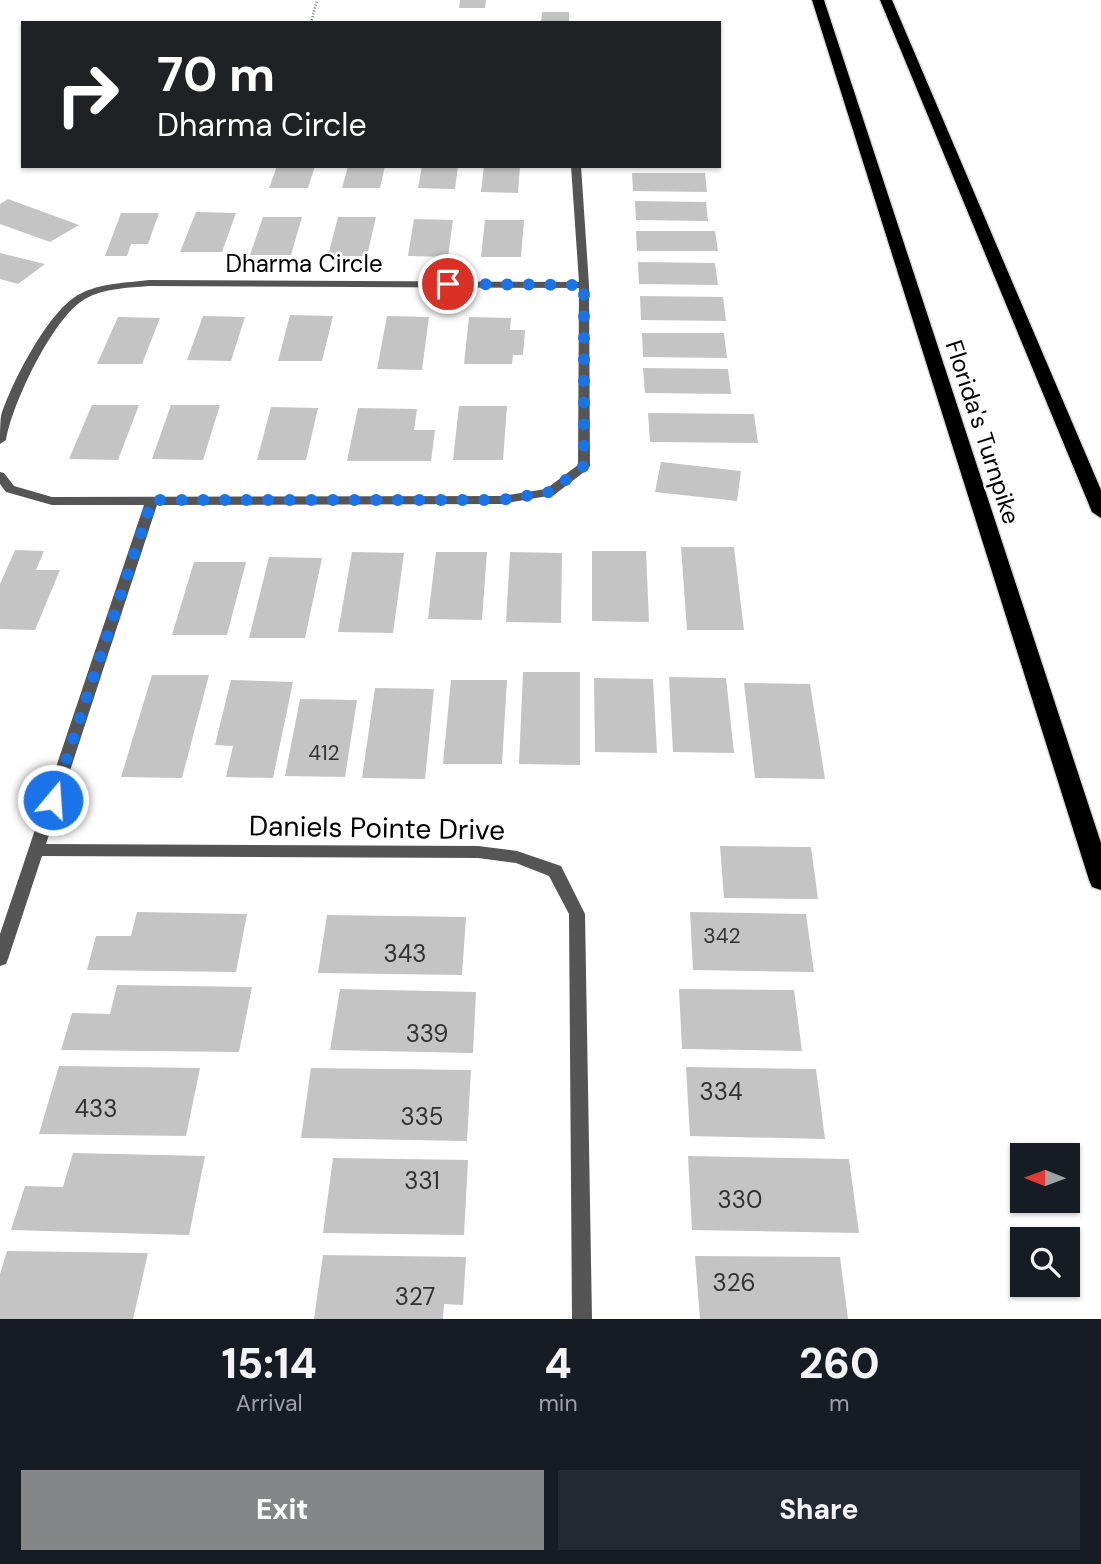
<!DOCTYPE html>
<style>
body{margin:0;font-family:"DM Sans",sans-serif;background:#242831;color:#f1f3f6;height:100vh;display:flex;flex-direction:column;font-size:26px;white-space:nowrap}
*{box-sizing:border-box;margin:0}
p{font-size:23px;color:#9ea1a6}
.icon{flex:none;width:38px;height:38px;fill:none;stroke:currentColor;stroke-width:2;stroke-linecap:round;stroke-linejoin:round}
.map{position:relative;height:1319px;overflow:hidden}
.drawer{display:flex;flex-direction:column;background:#171b24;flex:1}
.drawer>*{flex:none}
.guide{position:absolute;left:21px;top:21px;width:700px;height:147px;border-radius:0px;box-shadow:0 2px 5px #0004;background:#202124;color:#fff;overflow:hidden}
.needle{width:46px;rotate:271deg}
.controls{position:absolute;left:1010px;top:1143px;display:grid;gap:14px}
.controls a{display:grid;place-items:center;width:70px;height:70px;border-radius:0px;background:#171b24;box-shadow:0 2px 5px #0004;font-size:35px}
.pin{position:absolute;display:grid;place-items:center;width:60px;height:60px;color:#fff;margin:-30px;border:4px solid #fff;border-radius:50%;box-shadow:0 2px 7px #0007}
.me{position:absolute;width:77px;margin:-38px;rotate:18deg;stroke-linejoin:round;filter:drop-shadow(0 0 5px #0008)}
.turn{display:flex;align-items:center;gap:24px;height:147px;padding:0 21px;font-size:32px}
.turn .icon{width:91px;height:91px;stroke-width:2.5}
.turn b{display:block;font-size:49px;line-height:60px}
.eta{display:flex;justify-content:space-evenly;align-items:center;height:119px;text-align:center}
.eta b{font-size:42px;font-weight:800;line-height:49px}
.button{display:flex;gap:14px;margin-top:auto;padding:14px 21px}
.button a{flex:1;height:80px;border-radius:0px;background:#858687;color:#fff;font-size:28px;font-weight:800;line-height:80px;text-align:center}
.button a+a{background:#242831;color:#f1f3f6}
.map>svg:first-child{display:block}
.building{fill:#c4c4c4}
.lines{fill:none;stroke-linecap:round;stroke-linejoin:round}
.highway-casing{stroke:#dbdbdb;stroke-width:3}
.path{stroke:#777;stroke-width:2.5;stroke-dasharray:1 2;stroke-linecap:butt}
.street{fill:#555;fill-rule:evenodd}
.highway{fill:#000;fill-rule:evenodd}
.route{stroke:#1a73e8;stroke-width:12;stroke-dasharray:0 21.6}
.labels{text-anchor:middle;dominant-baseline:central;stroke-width:5;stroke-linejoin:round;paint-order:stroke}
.number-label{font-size:21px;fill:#313131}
.street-label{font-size:24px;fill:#000;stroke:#fff}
.near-number-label{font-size:24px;fill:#313131}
.near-street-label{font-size:28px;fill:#000;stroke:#fff}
</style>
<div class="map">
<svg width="1101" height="1319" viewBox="0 0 1101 1319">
<rect width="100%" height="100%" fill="#fff"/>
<!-- building -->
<path class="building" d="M460 0H486L485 8H459Z
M542 12H569V23H541Z
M277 166H315L308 188H269Z
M348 166H385L380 188H342Z
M422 166H458L455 189 418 188Z
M484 166H520L518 193 481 192Z
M632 173H705L707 192 633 191Z
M8 199 79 225 50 242 0 224V204Z
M635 201 706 202 708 221 636 220Z
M196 212 236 213 222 252H180Z
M121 213H159L148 244H131L127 256H105Z
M263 217H302L291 255H250Z
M338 217H376L367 256H328Z
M414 219 453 220 448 257 408 256Z
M485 220H524L521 257H481Z
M636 231H715L718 251H637Z
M0 253 45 264 18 284 0 279Z
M638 262 715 263 718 285 639 284Z
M640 296 723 297 726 321 641 320Z
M290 315 333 316 322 361H278Z
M203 316 245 317 231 361 187 360Z
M387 316 429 317 422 370 377 369Z
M118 317 160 318 142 364H97Z
M469 317 511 318 510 330H525L523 355H513L512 364H464Z
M642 333H724L727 358 643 357Z
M643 368 728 369 731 394 645 393Z
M92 405H139L118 460 69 459Z
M171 405H220L203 460 152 459Z
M459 406H507L503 460H453Z
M271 407 318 408 306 460H257Z
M358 408 417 409 414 430H435L431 461H347Z
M648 413 754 414 758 443 650 442Z
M661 462 741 471 737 501 655 492Z
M681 547H734L744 630H687Z
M15 550 44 551 36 570H60L35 630 0 629V584Z
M592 551H646L649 622 592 621Z
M352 552 404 553 393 633 338 632Z
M436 552H487L482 620 428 619Z
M510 552 562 553 561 623 506 622Z
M269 557 322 558 305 638H249Z
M194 562H246L227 635H172Z
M523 672H580V765L519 764Z
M152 675H209L182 778 121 777Z
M669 677 726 678 734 753 673 752Z
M594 678 653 679 657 753 595 752Z
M231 680 293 682 273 778 226 777 233 746 215 745Z
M451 680H507L502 764H443Z
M744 683 810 684 825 779 755 778Z
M375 688 434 689 425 779 362 778Z
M300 699 357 700 345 777 285 776Z
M720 846 811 847 818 899 724 898Z
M137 912 247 914 236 972 87 970 96 936H131Z
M690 912 806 914 814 972 693 970Z
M327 915 466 917 462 975 318 973Z
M117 985 252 987 239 1052 61 1050 72 1013 110 1014Z
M340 989 476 992 473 1053 330 1050Z
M679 989 794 990 802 1051 682 1049Z
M59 1066 200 1068 186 1136 39 1134Z
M686 1067 816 1069 825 1139 690 1136Z
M311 1068 471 1070 467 1141 301 1138Z
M73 1153 205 1156 189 1235 11 1230 25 1186 63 1187Z
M688 1156 849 1159 859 1233 692 1230Z
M333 1158 468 1160 464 1235 323 1233Z
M7 1251 148 1253 133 1319H0V1274Z
M323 1255 466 1257 463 1305 444 1304 443 1319H314Z
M695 1256 840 1257 848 1319H700Z"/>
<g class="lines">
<!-- highway casing -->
<g class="highway-casing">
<path id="highway" d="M812 0H824L1101 843V890L1092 887 1089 880Z
M880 0H892L1101 490V518L1092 512Z"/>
</g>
<!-- path -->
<path class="path" d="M311 23 317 0"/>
<!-- street -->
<path class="street" d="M571 166H581L589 285 590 466 588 469 554 495 501 504 157 505 46 844 478 846 517 851 561 866 585 914 592 1319H572L569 914 549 876 516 863 478 858 42 856 8 959 6 964 0 966V934L144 505H52L6 492 0 484V472L4 473 14 486 52 497 501 496 546 489 578 465 579 288 149 286C128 288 104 288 85 299 53 317 12 404 6 440L0 444C0 435 0 424 1 416 11 384 49 309 80 294 100 283 126 283 149 280L579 282Z"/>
<!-- highway -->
<use href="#highway" class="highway"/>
</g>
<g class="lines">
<!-- route -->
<path class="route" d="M53 800 152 500H501L550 492 584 466V285L448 284"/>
</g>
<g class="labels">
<!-- number labels -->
<g class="number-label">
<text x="324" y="753">412</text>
<text x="722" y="936">342</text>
</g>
<!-- street labels -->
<g class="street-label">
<text x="304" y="263">Dharma Circle</text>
<text transform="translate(983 432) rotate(72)">Florida's Turnpike</text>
</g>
<!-- near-number labels -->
<g class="near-number-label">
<text x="405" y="953">343</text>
<text x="427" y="1033">339</text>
<text x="721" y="1091">334</text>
<text x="96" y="1108">433</text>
<text x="422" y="1116">335</text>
<text x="422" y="1180">331</text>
<text x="740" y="1199">330</text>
<text x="734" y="1282">326</text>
<text x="415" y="1296">327</text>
</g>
<!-- near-street labels -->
<g class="near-street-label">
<text transform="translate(377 828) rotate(1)">Daniels Pointe Drive</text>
</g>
</g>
</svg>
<div class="controls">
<a><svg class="needle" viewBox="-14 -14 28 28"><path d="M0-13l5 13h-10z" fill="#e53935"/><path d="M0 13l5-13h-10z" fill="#9ea1a6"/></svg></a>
<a><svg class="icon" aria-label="search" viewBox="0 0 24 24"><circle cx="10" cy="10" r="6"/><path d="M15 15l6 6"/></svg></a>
</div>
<div class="pin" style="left:448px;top:284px;background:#d93025"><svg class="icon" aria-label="arrive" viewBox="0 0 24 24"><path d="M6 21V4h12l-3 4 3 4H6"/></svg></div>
<svg class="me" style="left:53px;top:800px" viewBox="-20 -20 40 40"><circle r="17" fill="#1a73e8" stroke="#fff" stroke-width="3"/><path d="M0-11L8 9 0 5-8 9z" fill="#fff"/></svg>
<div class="guide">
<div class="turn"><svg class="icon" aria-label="right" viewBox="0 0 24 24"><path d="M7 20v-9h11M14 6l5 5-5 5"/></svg><div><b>70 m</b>Dharma Circle</div></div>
</div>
</div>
<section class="drawer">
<div class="eta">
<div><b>15:14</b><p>Arrival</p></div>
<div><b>4</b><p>min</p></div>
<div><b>260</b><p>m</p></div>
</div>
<div class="button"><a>Exit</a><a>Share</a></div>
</section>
